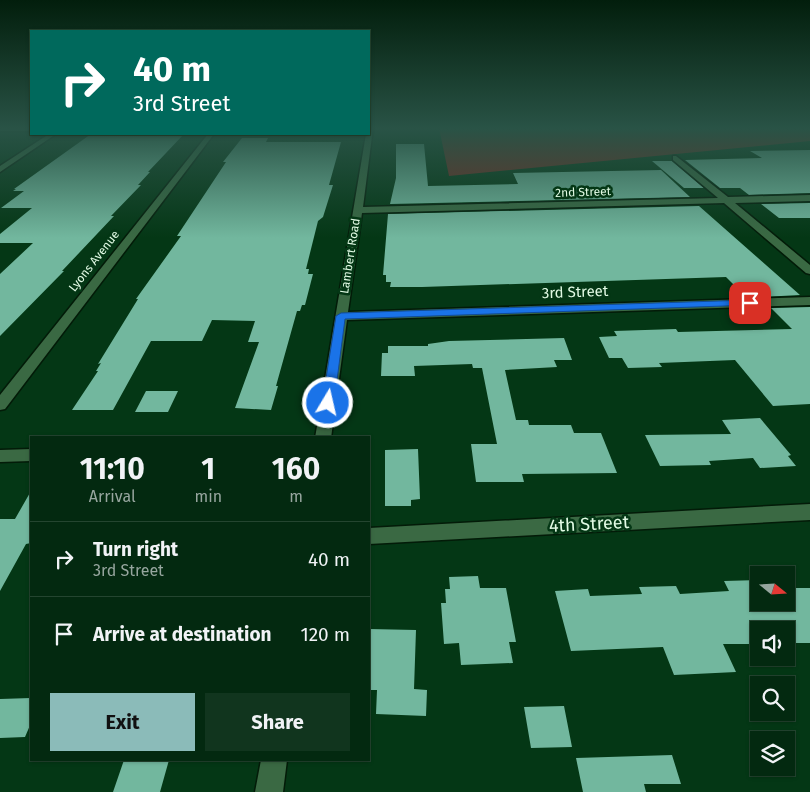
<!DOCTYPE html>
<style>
body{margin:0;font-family:"Fira Sans",sans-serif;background:#11351e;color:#f1f3f6;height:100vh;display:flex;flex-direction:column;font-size:19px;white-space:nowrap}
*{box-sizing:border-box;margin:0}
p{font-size:16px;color:#97a69f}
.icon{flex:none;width:28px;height:28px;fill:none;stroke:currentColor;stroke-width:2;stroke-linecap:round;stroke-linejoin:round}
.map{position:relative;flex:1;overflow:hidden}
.side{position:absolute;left:30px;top:436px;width:340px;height:325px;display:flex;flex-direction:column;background:#032910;border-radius:0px;box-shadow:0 1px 4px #0004,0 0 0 1px #244530}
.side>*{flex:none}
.banner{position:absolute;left:30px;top:30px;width:340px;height:105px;border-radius:0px;box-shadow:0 1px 4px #0004,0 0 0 1px #244530;background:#00695c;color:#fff;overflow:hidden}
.needle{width:32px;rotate:108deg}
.tools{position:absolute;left:750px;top:566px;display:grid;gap:10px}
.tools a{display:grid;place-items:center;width:45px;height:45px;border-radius:0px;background:#032910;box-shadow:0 1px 4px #0004,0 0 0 1px #244530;font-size:25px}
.pin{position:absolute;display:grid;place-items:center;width:42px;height:42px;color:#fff;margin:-21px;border-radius:10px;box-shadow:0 2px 8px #0006}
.me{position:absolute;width:55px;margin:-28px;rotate:9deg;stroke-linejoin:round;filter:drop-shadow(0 0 4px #0008)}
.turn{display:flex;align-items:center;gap:18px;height:105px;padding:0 20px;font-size:22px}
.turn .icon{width:65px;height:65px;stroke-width:2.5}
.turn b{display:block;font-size:35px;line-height:42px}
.eta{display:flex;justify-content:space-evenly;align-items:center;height:85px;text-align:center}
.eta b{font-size:30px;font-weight:700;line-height:35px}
.cta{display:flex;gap:10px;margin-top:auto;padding:10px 20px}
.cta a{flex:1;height:58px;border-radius:0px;background:#8bbbb9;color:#111;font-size:20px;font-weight:700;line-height:58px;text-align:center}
.cta a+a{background:#11351e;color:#f1f3f6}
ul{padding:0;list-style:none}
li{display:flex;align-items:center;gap:15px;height:75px;padding:0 20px;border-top:1px solid #244530}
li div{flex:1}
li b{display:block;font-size:19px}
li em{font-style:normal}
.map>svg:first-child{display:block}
.green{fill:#772921}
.building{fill:#72b79e}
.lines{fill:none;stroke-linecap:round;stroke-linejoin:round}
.minor-casing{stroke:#031b08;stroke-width:3}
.minor{fill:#3a6943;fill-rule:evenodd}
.route{fill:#1a73e8;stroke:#114b97}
.labels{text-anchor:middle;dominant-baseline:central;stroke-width:5;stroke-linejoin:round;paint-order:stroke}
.far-street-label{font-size:12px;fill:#e1fae4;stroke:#043715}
.street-label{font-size:15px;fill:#e1fae4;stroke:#043715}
.near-street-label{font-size:18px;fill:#e1fae4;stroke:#043715}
</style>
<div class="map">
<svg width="810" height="792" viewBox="0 0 810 792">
<rect width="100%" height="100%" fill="#043715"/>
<!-- green -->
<path class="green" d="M439 128H810V141L449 176Z"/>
<!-- building -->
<path class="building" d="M91 134H184L148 172H150L138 185H141L111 216H114L62 271H64L0 336V274L33 243H0V234L32 208H1L24 191H13L16 189H14Z
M242 138H268L266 142H341L329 185H333L323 217 318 221 306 269H309L308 274H313L305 305H302L300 311H297L276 386H278L271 410 235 408 259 342H248L255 321 212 320 202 341H151L113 410H72L98 371H96L101 363 98 364 138 299H136L181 236H177L226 162H223Z
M396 144H424L428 186 518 184 513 173 661 170 690 197 390 204 396 178Z
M810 150V193L749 195 740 188H720L685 160 762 158 750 151Z
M652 161H672L704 188H684Z
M810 203V218H779L761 204Z
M699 206 800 295 760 297 750 286 734 285 726 277 422 287H390L391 282H386V275H383L388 214Z
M810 307V404L773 406 735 360 659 363 662 367 628 368 622 358H609L599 337 617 336 614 331 676 329 678 332 792 329 771 308Z
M564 338 572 360H554L557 367 505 370 516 420H528L529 425H571L574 433H601L617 473 522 474 524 482H476L471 444H497L482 368H473L472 364 414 366 415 376H381L382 353H388V346H428V344L449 341Z
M146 391H178L168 412H135Z
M760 418 791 455 788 456 796 466 760 468 753 458 709 461 711 465 660 466 645 435 731 434 722 420Z
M418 449 420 499 411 500V506H385V450Z
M31 491V543L26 544 0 591V519H15Z
M478 576 480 588H506L516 642H509L513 663 461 665 459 643 444 644 441 603H446L445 589H450L449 577Z
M759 580V602H786V588H810V643H786V630H759V644H723L736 672 674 675 663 647 571 651 555 591 588 589 590 596 642 594 639 587 676 586 680 594 729 591 724 581Z
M369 629 416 630 414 689 427 690 426 716 376 714 377 690H369Z
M31 698V723L25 737 0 738V699Z
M564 706 572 747 531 748 524 707Z
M672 755 681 784H644L646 792H583L576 758Z
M124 760H169L160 792H113Z"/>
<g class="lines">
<!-- minor casing -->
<g class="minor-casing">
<path id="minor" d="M0 128H31V131H0Z
M369 128H373L363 207 718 198 673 160V156H676L728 197 810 195V201L735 203 810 265V274L806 273 724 203 362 213 348 312 810 297V305L347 320 331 438H315L366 134H369Z
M49 134H56L0 172V166Z
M208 134H214L5 409 0 410V395Z
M31 449V461L0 462V450Z
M810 504V520L369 544V528Z
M261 760H287L283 792H255Z"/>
</g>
<!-- minor -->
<use href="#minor" class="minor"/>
</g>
<!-- sky -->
<linearGradient id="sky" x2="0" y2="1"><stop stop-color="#021e0c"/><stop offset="0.54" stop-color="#295346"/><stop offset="1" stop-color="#295346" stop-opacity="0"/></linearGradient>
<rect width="810" height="238" fill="url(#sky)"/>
<!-- route -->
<path class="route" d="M750 300 753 301V305L345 319 334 403 328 407 322 403 336 316 341 313Z"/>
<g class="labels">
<!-- far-street labels -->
<g class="far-street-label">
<text transform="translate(583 192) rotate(-2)">2nd Street</text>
<text transform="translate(350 256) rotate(-81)">Lambert Road</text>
<text transform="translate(94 261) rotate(-52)">Lyons Avenue</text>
</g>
<!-- street labels -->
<g class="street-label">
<text transform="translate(575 292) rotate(-2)">3rd Street</text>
</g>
<!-- near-street labels -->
<g class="near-street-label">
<text transform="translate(589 524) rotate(-3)">4th Street</text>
</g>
</g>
</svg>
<div class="tools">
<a><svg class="needle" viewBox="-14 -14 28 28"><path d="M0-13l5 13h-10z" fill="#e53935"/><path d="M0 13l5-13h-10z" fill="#97a69f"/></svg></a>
<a><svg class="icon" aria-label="sound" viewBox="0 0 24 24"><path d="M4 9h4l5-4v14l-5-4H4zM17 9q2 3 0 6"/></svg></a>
<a><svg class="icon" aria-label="search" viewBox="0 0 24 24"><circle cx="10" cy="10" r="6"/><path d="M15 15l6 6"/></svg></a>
<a><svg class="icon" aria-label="layers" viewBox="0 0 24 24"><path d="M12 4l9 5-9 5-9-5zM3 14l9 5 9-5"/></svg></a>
</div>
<div class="pin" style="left:750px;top:303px;background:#d93025"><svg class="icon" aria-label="arrive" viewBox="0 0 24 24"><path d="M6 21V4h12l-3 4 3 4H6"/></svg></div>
<svg class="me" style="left:328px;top:403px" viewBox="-20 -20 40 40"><circle r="17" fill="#1a73e8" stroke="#fff" stroke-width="3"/><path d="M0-11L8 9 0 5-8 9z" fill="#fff"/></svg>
<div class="banner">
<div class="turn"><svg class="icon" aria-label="right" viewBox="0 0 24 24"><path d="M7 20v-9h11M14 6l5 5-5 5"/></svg><div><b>40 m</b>3rd Street</div></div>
</div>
<section class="side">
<div class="eta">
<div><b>11:10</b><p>Arrival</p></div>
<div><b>1</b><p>min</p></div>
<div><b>160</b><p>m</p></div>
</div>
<ul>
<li><svg class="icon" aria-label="right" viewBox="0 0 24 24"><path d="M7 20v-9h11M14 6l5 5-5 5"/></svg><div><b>Turn right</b><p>3rd Street</p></div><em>40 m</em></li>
<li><svg class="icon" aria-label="arrive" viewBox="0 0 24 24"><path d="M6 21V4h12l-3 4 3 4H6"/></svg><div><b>Arrive at destination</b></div><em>120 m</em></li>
</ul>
<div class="cta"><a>Exit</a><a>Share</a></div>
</section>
</div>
